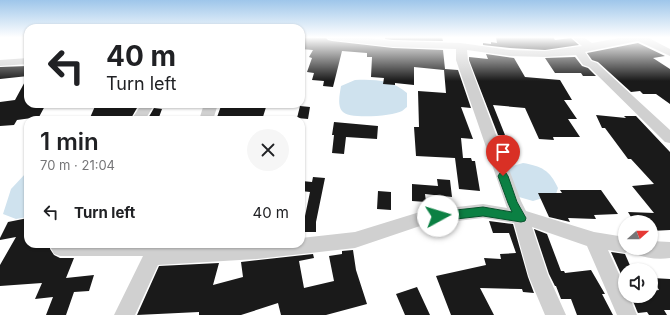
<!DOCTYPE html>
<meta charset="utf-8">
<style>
body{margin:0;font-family:Inter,sans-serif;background:#f6f6f6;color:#202124;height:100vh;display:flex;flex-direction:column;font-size:15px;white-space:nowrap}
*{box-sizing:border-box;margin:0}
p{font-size:13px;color:#757577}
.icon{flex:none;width:22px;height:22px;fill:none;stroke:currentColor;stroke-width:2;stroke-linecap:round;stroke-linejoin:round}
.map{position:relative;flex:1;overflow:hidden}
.sheet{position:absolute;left:24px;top:116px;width:281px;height:132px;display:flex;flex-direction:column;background:#fff;border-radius:12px;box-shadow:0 1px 3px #0004}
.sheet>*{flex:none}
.top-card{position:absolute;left:24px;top:24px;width:281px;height:84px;border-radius:12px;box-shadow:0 1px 3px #0004;background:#fff;color:#202124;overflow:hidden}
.needle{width:26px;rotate:69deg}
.controls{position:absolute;left:618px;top:215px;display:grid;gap:8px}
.controls a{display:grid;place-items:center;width:40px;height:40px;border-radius:50%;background:#fff;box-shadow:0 1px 3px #0004;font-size:20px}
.pin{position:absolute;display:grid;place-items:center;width:34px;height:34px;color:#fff;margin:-41px -17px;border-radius:50% 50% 50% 0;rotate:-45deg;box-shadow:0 0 4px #0007}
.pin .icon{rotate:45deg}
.me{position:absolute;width:44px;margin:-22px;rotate:84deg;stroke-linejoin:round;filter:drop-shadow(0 0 3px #0008)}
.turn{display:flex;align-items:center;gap:14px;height:84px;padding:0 16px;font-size:18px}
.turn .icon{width:52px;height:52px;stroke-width:2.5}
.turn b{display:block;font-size:28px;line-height:34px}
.round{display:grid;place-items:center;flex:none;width:42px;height:42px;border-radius:21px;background:#f6f6f6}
.head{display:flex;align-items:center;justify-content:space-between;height:68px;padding:0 16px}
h1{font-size:24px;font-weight:600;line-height:30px}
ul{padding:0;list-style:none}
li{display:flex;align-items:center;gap:12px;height:56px;padding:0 16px}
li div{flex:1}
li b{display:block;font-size:15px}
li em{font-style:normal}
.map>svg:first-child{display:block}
.water{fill:#cfe2ee}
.building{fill:#1a1a1a}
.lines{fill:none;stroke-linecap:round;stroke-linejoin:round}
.minor{fill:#d0d0d0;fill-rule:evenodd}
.route{fill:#0b8043;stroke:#07532c}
</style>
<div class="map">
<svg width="670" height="315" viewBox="0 0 670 315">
<rect width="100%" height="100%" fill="#fff"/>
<!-- water -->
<path class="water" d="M355 80C373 79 393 80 407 93V107C405 108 404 110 402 111 393 116 348 120 342 111 337 105 340 93 341 86Z
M523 163C541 166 550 170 558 188L556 194 533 201 519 197 507 176 509 167Z
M26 173H28V217L16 219 3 214 11 189Z"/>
<!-- building -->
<path class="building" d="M301 37 326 38 328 40 332 41 393 48 443 50 445 69 458 70 471 108 461 107 473 139 461 138 463 158H471L472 161H475L480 191 459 189 455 158 416 156 414 127H419L418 91 446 93 444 70 414 67V85L395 83V85L383 84 384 78 371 77 372 57H367V53L342 51 333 87 323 86 324 81 312 80 314 73 307 72 312 58 309 57 313 50 301 49Z
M385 37H442L443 41 393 40 385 39Z
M496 37H553L555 40 571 38 579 45 545 50 510 48 483 45V43L491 44V42L497 43Z
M638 43 665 56 653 58 670 69V104L656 94H643L640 91 631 92 598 62 592 60 587 53Z
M486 54 514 58 525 77 560 80 572 100H564L577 119H568L580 137H553L554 140 539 139 525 108 493 105 505 135H498L469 60V57L488 59Z
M575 57 582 66 588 68 596 76H583L581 73H555L545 58Z
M28 66V104H46L39 117 17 120 14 125 0 126V102L15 100 28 76 0 79V67Z
M96 104H116L114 108H137L130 120H89Z
M241 104H267L262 120H216L221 106 239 107Z
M300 106 310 107 308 119 297 118Z
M154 108 162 109 158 120H147Z
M596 115 626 118 624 116H636L670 152V230L651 231V222H634L628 212 654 213 632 186 654 184 631 159H628L605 128H602Z
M334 122 378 126 377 139 346 137 344 154 332 153 334 135H332Z
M313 177 325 178 316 222V232H301V216H305L310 192 301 191V187L302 181 312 182Z
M437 179 450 180 452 197 425 194 426 202 412 201V184L438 186Z
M560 190H601L618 214 594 215 596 219 568 218 570 222 549 217 538 193H562Z
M378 191 391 192V210L377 209Z
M28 218V244H50V249L54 255 60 258H74L66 278 94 275 89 291 74 292 66 315H46L53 297 35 299 42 283 0 286V265L16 237 0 240V238L8 222Z
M489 221 513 224 528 277 534 293 523 292 522 289 480 288 494 315H451L436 276 486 265 484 258 501 259 500 254 516 253 509 233H493Z
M534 229 547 234 561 271H564L565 273 591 270 605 294H602L613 315H577L571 299H561L556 286H555L549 274Z
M353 250 356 270 367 304 326 315H281L278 303 241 315H199V312L137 315 159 266 219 263 213 285 243 277 241 262 313 254 314 258 299 261 304 288 334 281 329 256 342 254V251Z
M611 252 625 254 632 270H625V283Z
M652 278 670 279V310H664L667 315H649L647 312 638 313 637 311 631 296H651V291L659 290Z
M417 287 430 315H405L396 294Z"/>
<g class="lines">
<!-- minor -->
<path class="minor" d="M327 37H359L393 41 461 43 510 50 545 51 582 46 572 37H583L592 43 625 37H647L670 49V56L638 41 585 52 591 61 597 63 670 130V143L665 142 589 67 583 65 576 55 545 57 510 56 467 50 468 60 521 201 526 211 594 232 625 237V248H651V241L670 242V258C658 260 646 258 635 254L632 249 625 253 608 250 625 287V296H629L637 315H617L587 246 532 227 548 275 566 315H545L529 277 514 223 483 218 423 225 355 248 257 259 158 265 135 315H114L143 256H60L54 254 51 248 52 244H163L165 248 231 244H301V238L355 232 423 211 483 204 507 208 456 60V49L393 47 332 40 328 39Z
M28 58V64L0 66V60Z
M134 104H153L154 105 145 120H131L139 108Z
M204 104H218L213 120H199Z"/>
</g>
<!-- sky -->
<linearGradient id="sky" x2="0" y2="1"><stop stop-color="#9ec6ea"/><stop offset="0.46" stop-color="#fff"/><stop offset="1" stop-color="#fff" stop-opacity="0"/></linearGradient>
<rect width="670" height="81" fill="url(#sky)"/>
<!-- route -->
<path class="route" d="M503 172 506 173 508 176 517 202 526 218 525 221 521 222 483 216 438 221 434 219 433 216 434 213 438 212 483 207 512 212 508 203 498 176 500 173Z"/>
</svg>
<div class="controls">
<a><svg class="needle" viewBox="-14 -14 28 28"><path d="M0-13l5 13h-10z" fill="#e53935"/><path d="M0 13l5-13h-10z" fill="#757577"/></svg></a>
<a><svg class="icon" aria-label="sound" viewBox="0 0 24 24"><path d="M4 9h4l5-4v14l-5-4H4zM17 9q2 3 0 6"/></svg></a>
</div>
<div class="pin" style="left:503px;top:176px;background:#d93025"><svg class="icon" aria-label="arrive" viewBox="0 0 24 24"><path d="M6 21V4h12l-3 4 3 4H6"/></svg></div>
<svg class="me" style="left:438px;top:216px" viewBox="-20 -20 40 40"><circle r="19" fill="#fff"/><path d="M0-13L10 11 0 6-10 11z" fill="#0b8043"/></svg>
<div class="top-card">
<div class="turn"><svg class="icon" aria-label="left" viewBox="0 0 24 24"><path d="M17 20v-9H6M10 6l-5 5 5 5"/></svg><div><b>40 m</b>Turn left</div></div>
</div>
<section class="sheet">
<div class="head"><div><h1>1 min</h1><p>70 m · 21:04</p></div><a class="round"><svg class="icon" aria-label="close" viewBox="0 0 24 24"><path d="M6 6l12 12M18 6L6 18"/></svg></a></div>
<ul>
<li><svg class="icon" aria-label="left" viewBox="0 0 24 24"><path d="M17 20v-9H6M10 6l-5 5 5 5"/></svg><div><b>Turn left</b></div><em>40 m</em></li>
</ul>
</section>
</div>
